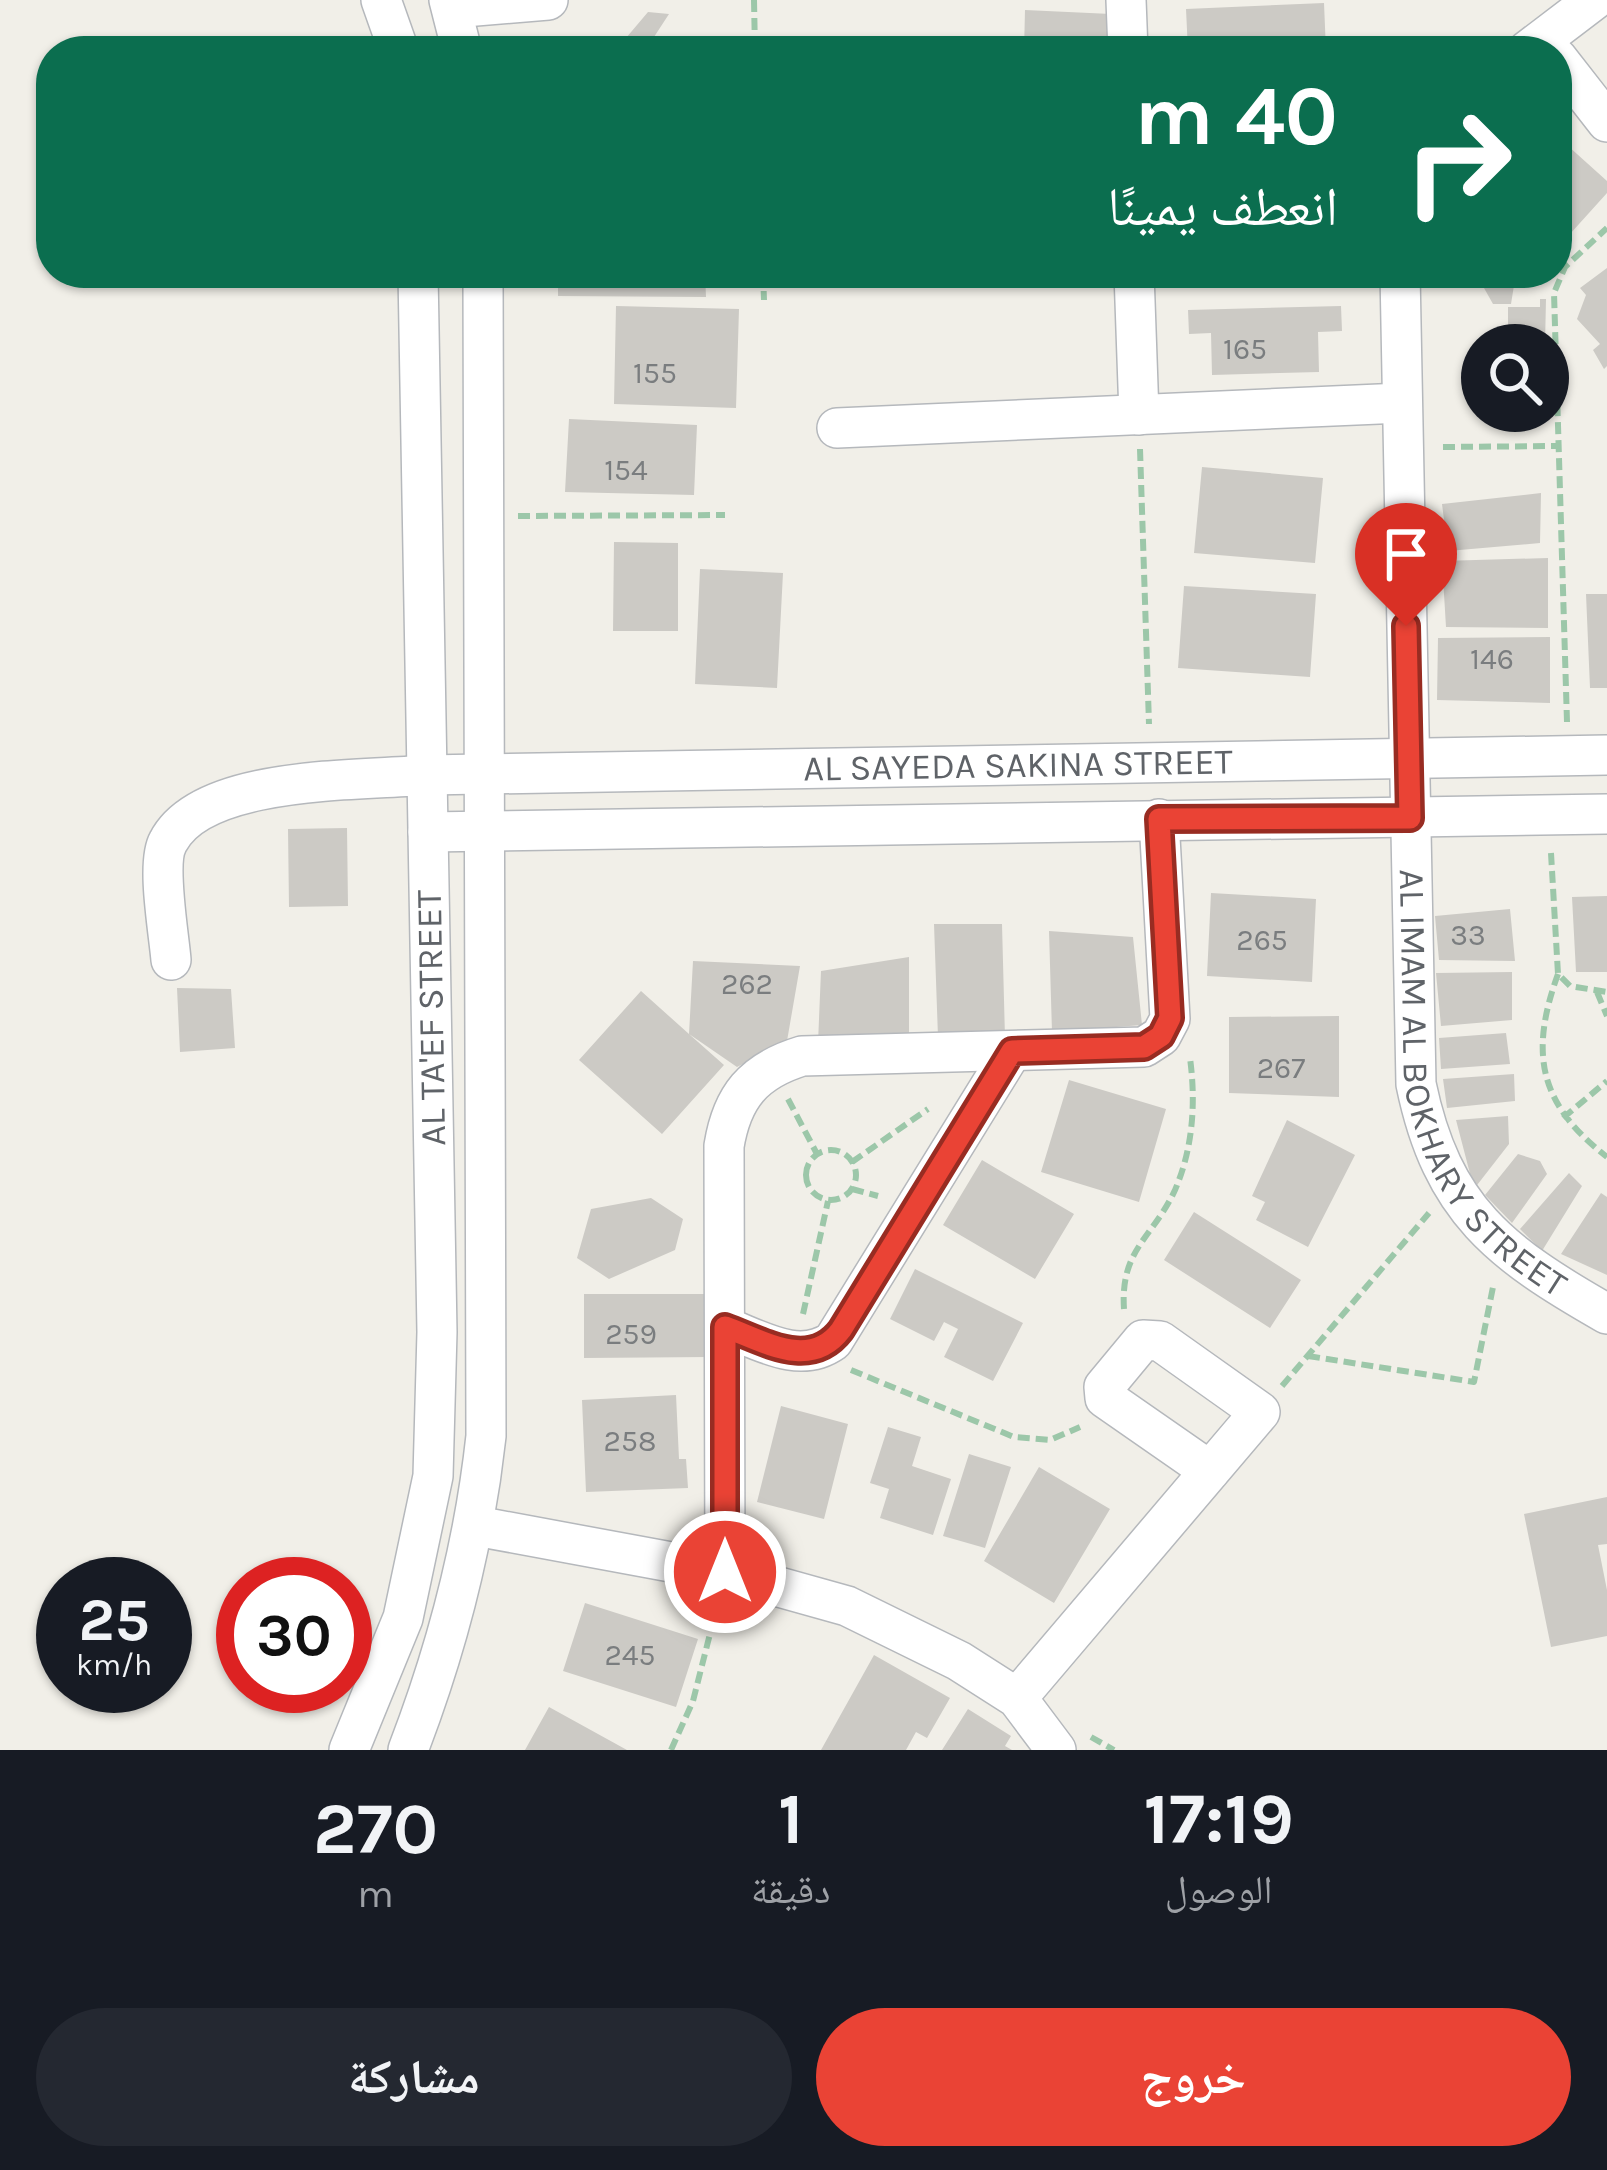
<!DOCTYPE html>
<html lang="ar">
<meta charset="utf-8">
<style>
body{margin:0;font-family:Karla,"Noto Naskh Arabic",sans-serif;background:#242831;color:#f1f3f6;direction:rtl;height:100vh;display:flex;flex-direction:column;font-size:45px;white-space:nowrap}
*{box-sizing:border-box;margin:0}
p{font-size:39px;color:#9ea1a6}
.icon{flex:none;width:66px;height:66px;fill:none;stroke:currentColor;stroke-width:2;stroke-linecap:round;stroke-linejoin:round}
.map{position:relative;height:1750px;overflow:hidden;direction:ltr}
.side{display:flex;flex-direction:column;background:#171b24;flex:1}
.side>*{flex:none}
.banner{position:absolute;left:36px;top:36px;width:1536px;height:252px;border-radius:48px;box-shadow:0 3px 9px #0004;direction:rtl;background:#0b6e4f;color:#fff;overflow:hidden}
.tools{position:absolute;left:1461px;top:324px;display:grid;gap:24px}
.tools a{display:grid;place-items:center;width:108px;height:108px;border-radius:50%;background:#171b24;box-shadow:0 3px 9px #0004;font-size:60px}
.speed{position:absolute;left:36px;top:1557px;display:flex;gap:24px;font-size:60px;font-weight:700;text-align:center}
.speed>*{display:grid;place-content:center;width:156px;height:156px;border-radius:50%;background:#171b24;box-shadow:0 3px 9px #0004;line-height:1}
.speed small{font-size:30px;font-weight:400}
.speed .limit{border:18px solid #d22;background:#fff;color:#111}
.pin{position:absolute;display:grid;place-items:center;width:102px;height:102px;color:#fff;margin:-123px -51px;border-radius:50% 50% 50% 0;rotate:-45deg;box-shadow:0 0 12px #0007}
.pin .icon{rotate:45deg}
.me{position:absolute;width:132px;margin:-66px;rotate:0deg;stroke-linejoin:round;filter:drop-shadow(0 0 9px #0008)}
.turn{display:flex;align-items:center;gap:42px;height:252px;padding:0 36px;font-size:54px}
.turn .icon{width:156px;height:156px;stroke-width:2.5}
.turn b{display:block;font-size:84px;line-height:102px}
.eta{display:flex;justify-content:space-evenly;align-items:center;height:204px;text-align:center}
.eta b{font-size:72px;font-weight:700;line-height:84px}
.cta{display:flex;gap:24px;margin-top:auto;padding:24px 36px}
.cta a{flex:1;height:138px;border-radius:72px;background:#ea4335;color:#fff;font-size:48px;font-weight:700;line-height:138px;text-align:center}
.cta a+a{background:#242831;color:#f1f3f6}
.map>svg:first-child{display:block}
.building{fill:#cccac5}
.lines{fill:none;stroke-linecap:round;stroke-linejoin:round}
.minor-casing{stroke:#b5b8bc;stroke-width:42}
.path{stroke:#9cc7a9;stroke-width:6;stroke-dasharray:12 6;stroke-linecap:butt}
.minor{stroke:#fff;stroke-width:39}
.route-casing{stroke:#982c22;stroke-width:30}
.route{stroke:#ea4335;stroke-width:21}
.labels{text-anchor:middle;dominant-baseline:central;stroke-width:9;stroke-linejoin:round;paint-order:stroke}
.number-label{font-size:30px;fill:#7a7d7f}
.street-label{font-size:36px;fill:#5f6368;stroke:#fff}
</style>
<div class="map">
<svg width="1607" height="1750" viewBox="0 0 1607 1750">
<rect width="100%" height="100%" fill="#f1efe8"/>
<!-- building -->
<path class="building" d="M1324 3 1326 51H1188L1186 9Z
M1025 10 1111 14 1109 51H1024Z
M648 12 669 14 654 37 655 51H566L626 38Z
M929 36 978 38V51H929Z
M1557 136 1607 181V193L1570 234 1557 222Z
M1607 268V366L1604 369 1593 350 1600 344 1577 319 1586 295 1580 288Z
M558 273H705L706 297 558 296Z
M1202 273H1320V277L1202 282Z
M1490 273H1516L1511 304H1493L1484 288Z
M1540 299H1546L1545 345 1508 344V307H1540Z
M616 306 739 309 736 408 614 404Z
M1341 306 1342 331 1318 332 1319 372 1212 375 1211 333 1189 334 1188 310Z
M1502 411H1540V418L1534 417V425L1503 424Z
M569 419 697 425 694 495 565 492Z
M1202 467 1323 478 1315 563 1194 553Z
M1541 493 1540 543 1448 551 1442 504Z
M614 542 678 543V631H613Z
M1548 558V628L1446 627 1442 561Z
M700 569 783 573 777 688 695 684Z
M1184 586 1316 594 1310 677 1178 668Z
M1586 594H1607V688H1590Z
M1550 637V703L1437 700 1438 638Z
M347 828 348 906 289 907 288 829Z
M1211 893 1316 899 1312 982 1207 976Z
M1607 896V972H1576L1572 897Z
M1510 909 1515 961 1439 960 1435 916Z
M934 924H1002L1005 1038 938 1037Z
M1049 931 1133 937 1142 1025 1052 1032Z
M909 957V1041L818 1043 821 971Z
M693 961 800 966 787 1041 737 1067 689 1034 724 1065 662 1134 579 1060 641 991 689 1034Z
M1512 972V1020L1441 1026 1436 973Z
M177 988 231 989 235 1048 180 1052Z
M1339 1016V1097L1229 1093V1017Z
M1506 1033 1510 1064 1441 1069 1439 1038Z
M1514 1074 1515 1101 1447 1108 1443 1079Z
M1069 1080 1166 1109 1139 1202 1041 1172Z
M1508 1116 1509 1144 1474 1189 1456 1120Z
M1287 1120 1355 1155 1308 1247 1256 1220 1265 1202 1252 1196Z
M1518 1154 1540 1161 1547 1174 1512 1223 1485 1195Z
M982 1160 1074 1214 1035 1279 943 1225Z
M1569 1173 1582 1186 1542 1251 1520 1229Z
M1601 1193 1607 1197V1275L1561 1254Z
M651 1198 683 1219 675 1250 609 1279 577 1258 591 1209Z
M1194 1212 1301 1280 1270 1328 1164 1260Z
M915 1269 1023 1323 993 1381 944 1357 958 1329 944 1322 934 1341 890 1319Z
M584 1294H709V1357L584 1358Z
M676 1395 679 1459H686L688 1488 586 1492 582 1400Z
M781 1406 848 1424 824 1519 757 1502Z
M888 1427 921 1437 912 1466 951 1479 933 1535 880 1518 889 1489 870 1483Z
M969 1454 1011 1467 985 1548 943 1536Z
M1039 1467 1110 1509 1054 1603 984 1561Z
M1607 1497V1544L1598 1545 1607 1590V1636L1551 1647 1524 1514Z
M585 1603 698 1639 676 1707 563 1671Z
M874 1655 950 1698 927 1738 916 1732 906 1750H821Z
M549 1707 627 1750H525Z
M968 1709 1011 1736 1005 1746 1012 1750H942Z"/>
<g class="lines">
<!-- minor casing -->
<g class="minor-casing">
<g id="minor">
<path d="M381 0 399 51"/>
<path d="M449 0 462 51"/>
<path d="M1126 0 1128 51"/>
<path d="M452 8 548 0"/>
<path d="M1527 51 1594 0"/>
<path d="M1557 58 1607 122"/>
<path d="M1134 273 1139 415"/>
<path id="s1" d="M1400 273 1416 1084C1442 1210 1500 1253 1607 1314"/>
<path d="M837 428 1402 403"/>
<path d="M428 832 1607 814"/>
<path id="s2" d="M171 960C169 934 156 863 168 842 202 775 361 781 427 775L1607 755"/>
<path d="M725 1327C760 1340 799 1365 833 1341L1012 1051"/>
<path d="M476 1526 725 1572 847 1606 959 1661 1017 1698 1056 1750"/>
<path d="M725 1572 724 1146C732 1097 753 1071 802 1056L1144 1047 1161 1036 1170 1019 1159 819"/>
<path d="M1017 1698 1260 1412 1160 1341 1143 1340 1104 1387 1105 1398 1210 1471"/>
<path d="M349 1750 403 1618 433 1476 437 1332 418 273"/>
<path d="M408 1750C448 1646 474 1546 486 1436L483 273"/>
</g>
</g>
<!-- path -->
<path class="path" d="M754 0 755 51
M763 273 764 300
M1443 447 1559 446
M1140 449 1149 724
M518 516 725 515
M1567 722 1554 293 1565 267 1607 228
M1551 853 1558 974 1570 986 1607 992
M1558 974C1529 1054 1539 1104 1607 1157
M1597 992 1607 1016
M788 1099 817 1154
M1563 1118 1607 1081
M806 1175a25 25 0 1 1 50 0a25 25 0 1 1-50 0Z
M852 1162 928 1109
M852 1189 878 1196
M1124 1309C1120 1249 1153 1238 1175 1190 1193 1148 1196 1103 1190 1058
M803 1314 828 1201
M1308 1356 1474 1382 1494 1282
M851 1370 1014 1437 1050 1440 1080 1427
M1282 1386 1429 1213
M1091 1737 1114 1750
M671 1750 693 1701 716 1610"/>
<!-- minor -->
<use href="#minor" class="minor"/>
</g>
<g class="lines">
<!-- route casing -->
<g class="route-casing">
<path id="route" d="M725 1572V1327C764 1341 810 1371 841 1330L1012 1051 1144 1047 1161 1036 1170 1018 1159 819 1410 818 1406 626"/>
</g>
<!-- route -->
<use href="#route" class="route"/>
</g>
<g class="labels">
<!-- number labels -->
<g class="number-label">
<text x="1245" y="349">165</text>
<text x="655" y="373">155</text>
<text x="626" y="470">154</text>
<text x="1492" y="659">146</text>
<text x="1468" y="935">33</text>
<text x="1262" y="940">265</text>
<text x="747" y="984">262</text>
<text x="1281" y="1068">267</text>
<text x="631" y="1334">259</text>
<text x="630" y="1441">258</text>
<text x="630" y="1655">245</text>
</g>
<!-- street labels -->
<g class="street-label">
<text stroke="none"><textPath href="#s2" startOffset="987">AL SAYEDA SAKINA STREET</textPath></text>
<text transform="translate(431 1018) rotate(-91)">AL TA'EF STREET</text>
<text stroke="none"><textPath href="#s1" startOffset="834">AL IMAM AL BOKHARY STREET</textPath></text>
</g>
</g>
</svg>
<div class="tools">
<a><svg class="icon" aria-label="search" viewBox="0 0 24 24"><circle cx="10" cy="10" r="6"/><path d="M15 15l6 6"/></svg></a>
</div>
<div class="speed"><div>25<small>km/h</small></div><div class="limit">30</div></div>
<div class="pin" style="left:1406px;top:626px;background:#d93025"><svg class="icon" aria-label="arrive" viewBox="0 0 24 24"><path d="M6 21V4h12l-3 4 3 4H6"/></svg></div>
<svg class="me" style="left:725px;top:1572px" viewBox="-20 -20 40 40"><circle r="17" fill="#ea4335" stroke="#fff" stroke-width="3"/><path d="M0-11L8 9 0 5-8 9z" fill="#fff"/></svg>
<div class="banner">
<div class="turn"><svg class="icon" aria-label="right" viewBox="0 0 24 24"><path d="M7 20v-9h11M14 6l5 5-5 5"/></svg><div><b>40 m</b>انعطف يمينًا</div></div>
</div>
</div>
<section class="side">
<div class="eta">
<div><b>17:19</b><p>الوصول</p></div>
<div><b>1</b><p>دقيقة</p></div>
<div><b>270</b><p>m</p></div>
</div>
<div class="cta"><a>خروج</a><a>مشاركة</a></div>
</section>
